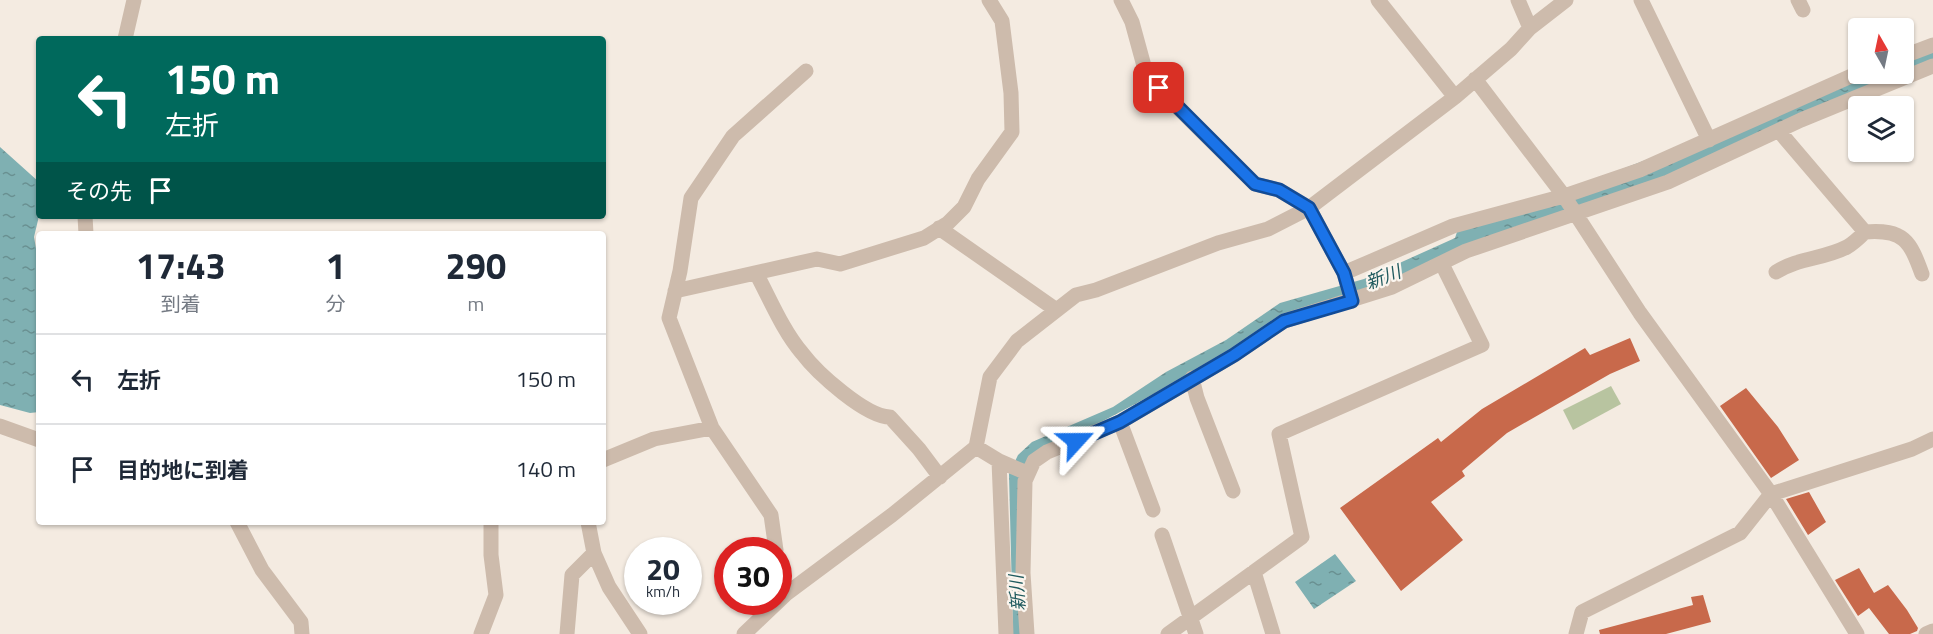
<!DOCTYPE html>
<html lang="ja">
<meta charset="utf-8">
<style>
body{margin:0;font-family:"Titillium Web","Noto Sans JP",sans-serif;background:#f6f6f7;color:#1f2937;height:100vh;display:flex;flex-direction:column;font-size:22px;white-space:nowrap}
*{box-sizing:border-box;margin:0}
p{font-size:20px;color:#747a83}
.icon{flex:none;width:33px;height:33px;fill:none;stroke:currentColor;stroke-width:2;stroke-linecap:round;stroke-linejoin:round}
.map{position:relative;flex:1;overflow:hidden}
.drawer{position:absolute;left:36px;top:231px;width:570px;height:294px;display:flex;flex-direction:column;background:#fff;border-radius:6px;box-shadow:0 2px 4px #0004}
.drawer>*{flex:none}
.top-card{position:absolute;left:36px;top:36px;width:570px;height:183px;border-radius:6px;box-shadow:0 2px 4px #0004;background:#00695c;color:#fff;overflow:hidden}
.needle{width:39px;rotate:351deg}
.buttons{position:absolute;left:1848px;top:18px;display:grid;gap:12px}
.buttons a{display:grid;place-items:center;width:66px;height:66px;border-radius:6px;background:#fff;box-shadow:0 2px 4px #0004;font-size:30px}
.speed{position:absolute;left:624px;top:537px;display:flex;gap:12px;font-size:30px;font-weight:700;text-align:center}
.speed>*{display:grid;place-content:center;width:78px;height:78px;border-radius:50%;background:#fff;box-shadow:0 2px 4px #0004;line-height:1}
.speed small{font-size:15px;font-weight:400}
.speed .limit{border:9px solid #d22;background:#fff;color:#111}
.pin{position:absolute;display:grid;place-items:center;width:51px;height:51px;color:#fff;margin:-26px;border-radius:12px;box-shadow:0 3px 9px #0006}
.me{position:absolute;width:66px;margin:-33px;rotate:66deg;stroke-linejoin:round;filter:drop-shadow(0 0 4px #0008)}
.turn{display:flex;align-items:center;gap:21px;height:126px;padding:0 30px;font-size:27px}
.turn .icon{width:78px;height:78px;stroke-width:2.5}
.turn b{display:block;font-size:42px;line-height:51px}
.then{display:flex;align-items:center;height:57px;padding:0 30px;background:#0003;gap:12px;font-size:22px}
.eta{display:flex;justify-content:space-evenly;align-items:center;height:102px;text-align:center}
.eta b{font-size:36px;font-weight:700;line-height:42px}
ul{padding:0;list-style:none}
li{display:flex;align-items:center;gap:18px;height:90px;padding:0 30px;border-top:2px solid #e0e1e3}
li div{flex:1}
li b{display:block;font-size:22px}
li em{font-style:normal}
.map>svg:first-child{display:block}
.green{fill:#b8c4a0}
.water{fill:url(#water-ripples)}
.building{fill:#c8694b}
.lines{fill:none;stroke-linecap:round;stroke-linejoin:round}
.minor{stroke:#cdbbac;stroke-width:15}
.route-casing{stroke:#114b97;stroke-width:15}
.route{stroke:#1a73e8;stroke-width:10}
.labels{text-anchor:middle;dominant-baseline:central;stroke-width:4.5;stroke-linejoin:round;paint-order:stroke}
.water-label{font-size:18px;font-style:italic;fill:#1f5a5e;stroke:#fbf5ee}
</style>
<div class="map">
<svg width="1933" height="634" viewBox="0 0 1933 634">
<defs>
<pattern id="water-ripples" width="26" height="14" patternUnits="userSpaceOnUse" patternTransform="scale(1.5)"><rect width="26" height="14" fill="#7fb0b2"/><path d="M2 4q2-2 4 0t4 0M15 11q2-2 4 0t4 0" fill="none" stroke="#699091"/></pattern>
</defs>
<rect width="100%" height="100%" fill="#f4ebe1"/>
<!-- green -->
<path class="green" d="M1611 386 1621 404 1573 430 1563 410Z"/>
<!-- water -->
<path class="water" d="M1933 49V62L1664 180 1389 283C1348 295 1311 315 1272 333 1191 373 1113 417 1033 457L1023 634H1013L1009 474 1018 455 1032 442 1113 407 1166 372 1226 340 1280 303 1364 279 1455 238 1457 232 1871 74H1904V60Z
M0 147 39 182V216L34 237 39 266V412L30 413 0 405Z
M1335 554 1356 581 1314 609 1295 582Z"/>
<!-- building -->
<path class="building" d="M1630 338 1640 361 1610 374 1507 433 1462 471 1465 476 1431 502 1463 540 1401 591 1340 508 1438 438 1441 442 1482 409 1585 348 1590 355Z
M1746 388 1778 427 1799 460 1771 478 1720 406Z
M1809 492 1826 522 1808 535 1786 499Z
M1859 568 1874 593 1888 585 1907 610 1918 628 1917 631 1910 634H1889L1869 608 1858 616 1835 580Z
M1703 595 1711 622 1666 634H1600L1599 630 1693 605 1691 597Z"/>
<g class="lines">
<!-- minor -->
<path class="minor" d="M1121 0 1132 22 1144 66 1159 89 1255 184 1279 190 1309 208 1344 273 1453 226 1564 196 1640 170 1858 73
M1378 0 1455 97
M1518 0 1530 28
M1641 0 1709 140
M1798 0 1803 10
M125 39 134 0
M1904 56 1933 45
M1475 79 1564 196 1640 313 1771 494 1857 634
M1779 131 1865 232C1904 229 1910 241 1922 274
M85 216 86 234
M939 228 1055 309
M1776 272C1798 258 1824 259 1847 247 1854 243 1860 237 1865 232
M756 273C770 299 783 331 802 353 817 373 866 417 890 417L919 449 940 477
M1344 273 1352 301
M675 291 817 259 840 264 924 238 948 223 964 207 978 179 1012 132 1011 93 1002 21 989 0
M1192 378 1197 398 1233 491
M1120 422 1153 510
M0 426 39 440
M976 447 990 377 1017 341 1076 295 1096 290 1218 243 1268 229 1309 208 1455 97 1511 49 1530 28 1566 0
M603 460 654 439 712 428
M999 461 1006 634
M237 522 262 570 301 622 302 634
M1162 535 1196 634
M776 550 771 515 712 428 669 318 680 271 691 198 733 136 806 71
M594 553 609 587 640 634
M778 571 786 594
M1254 572 1273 634
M481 634 496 595 491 555V522
M567 634 572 575 594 553 588 522
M744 634 786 594 892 515 976 447 999 461 1027 473
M1027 634 1023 573 1025 481 1034 461 1047 452 1120 422 1234 355 1284 321 1392 287 1466 251 1668 182 1801 120 1933 66
M1168 634 1302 537 1279 434 1482 345 1442 264
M1576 634 1582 612 1740 533 1771 494 1912 449 1933 439
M1926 634 1933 631"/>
</g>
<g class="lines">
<!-- route casing -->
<g class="route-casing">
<path id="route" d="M1076 441 1120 422 1234 355 1284 321 1352 301 1344 273 1309 208 1279 190 1255 184 1159 88"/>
</g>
<!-- route -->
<use href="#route" class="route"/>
</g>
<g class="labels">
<!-- water labels -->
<g class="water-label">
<text transform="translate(1383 277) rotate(-21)">新川</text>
<text transform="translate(1017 593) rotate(-94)">新川</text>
</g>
</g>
</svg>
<div class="buttons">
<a><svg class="needle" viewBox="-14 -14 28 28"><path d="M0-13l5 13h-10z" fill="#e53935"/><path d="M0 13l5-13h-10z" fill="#747a83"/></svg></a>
<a><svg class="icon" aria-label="layers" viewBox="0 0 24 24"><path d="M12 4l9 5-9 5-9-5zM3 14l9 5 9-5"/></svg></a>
</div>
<div class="speed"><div>20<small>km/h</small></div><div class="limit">30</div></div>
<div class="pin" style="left:1159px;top:88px;background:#d93025"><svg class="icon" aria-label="arrive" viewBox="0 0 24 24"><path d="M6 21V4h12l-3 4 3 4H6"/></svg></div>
<svg class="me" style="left:1076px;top:441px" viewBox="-20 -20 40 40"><path d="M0-17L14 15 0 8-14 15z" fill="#1a73e8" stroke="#fff" stroke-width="4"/></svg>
<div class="top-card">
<div class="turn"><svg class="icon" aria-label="left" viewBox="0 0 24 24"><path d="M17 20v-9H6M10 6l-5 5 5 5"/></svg><div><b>150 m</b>左折</div></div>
<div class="then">その先<svg class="icon" aria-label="arrive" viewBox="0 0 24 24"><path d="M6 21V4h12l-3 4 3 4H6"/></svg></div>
</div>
<section class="drawer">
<div class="eta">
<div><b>17:43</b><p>到着</p></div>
<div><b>1</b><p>分</p></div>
<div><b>290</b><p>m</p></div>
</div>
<ul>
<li><svg class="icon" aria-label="left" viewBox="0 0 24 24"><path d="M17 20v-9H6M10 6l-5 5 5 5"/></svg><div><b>左折</b></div><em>150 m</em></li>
<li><svg class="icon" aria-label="arrive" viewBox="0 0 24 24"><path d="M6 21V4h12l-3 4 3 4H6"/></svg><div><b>目的地に到着</b></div><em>140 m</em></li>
</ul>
</section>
</div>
